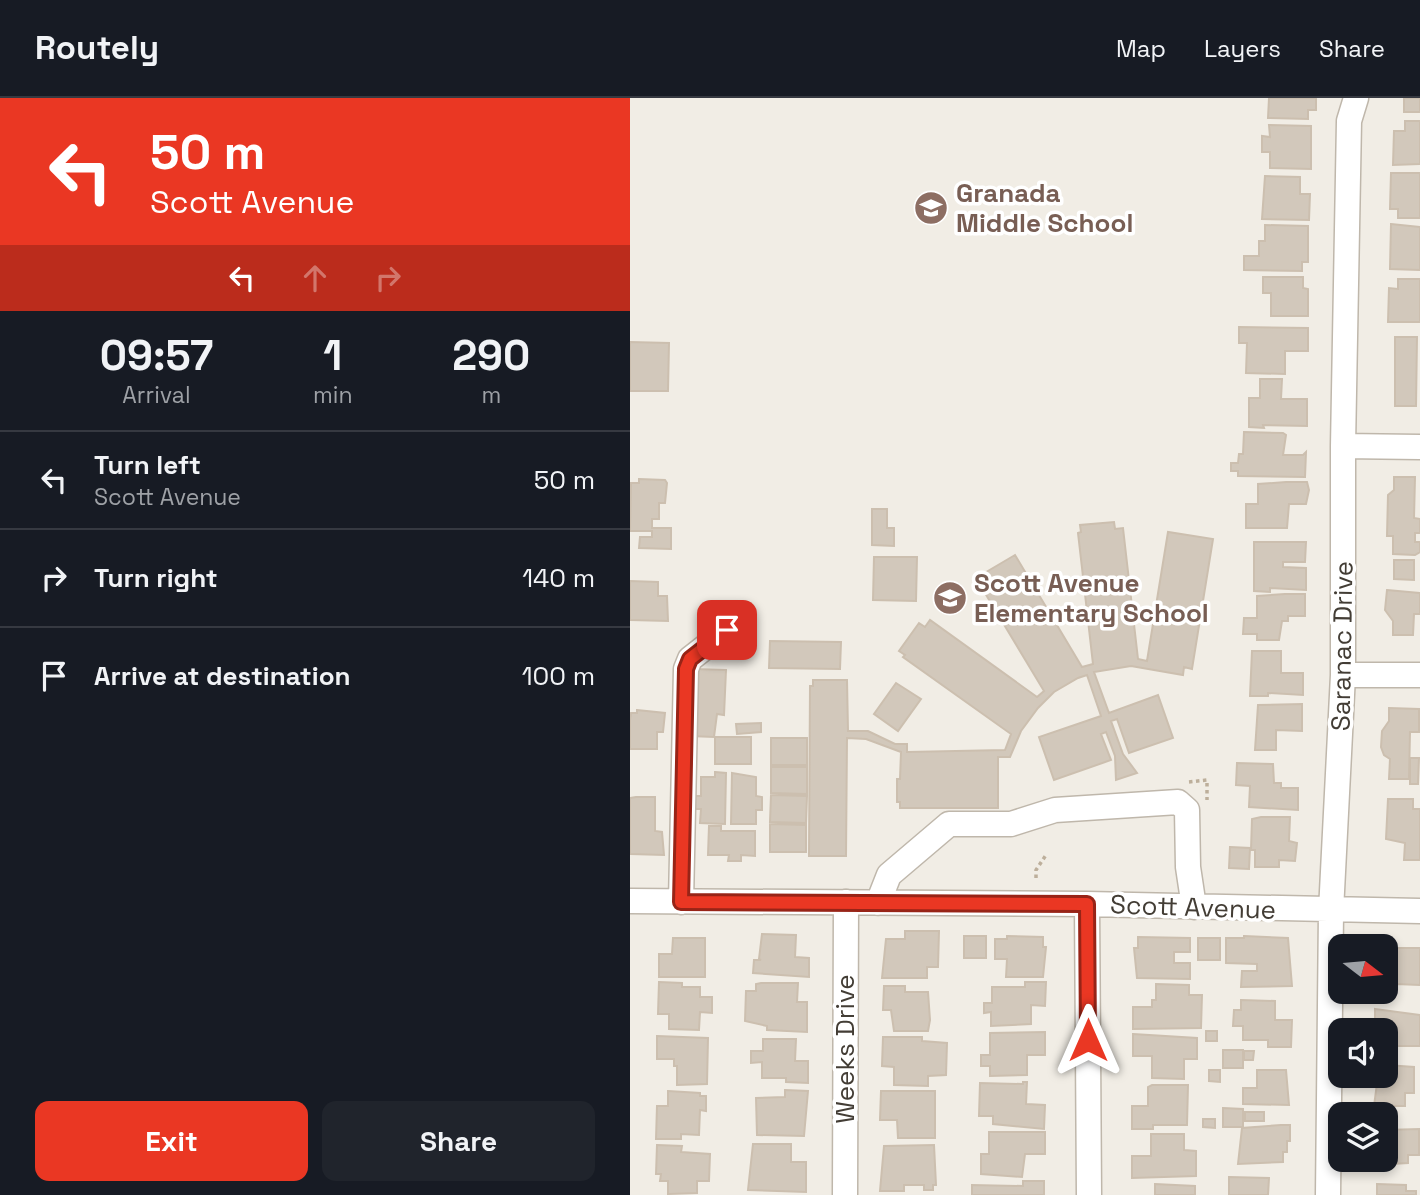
<!DOCTYPE html>
<style>
body{margin:0;font-family:"Space Grotesk",sans-serif;background:#20242c;color:#f1f3f6;height:100vh;display:flex;flex-direction:column;font-size:26px;white-space:nowrap}
*{box-sizing:border-box;margin:0}
p{font-size:23px;color:#9ea1a6}
.icon{flex:none;width:38px;height:38px;fill:none;stroke:currentColor;stroke-width:2;stroke-linecap:round;stroke-linejoin:round}
.map{position:relative;flex:1;overflow:hidden}
.sheet{display:flex;flex-direction:column;background:#171b24;width:630px}
.sheet>*{flex:none}
.banner{background:#ea3723;color:#fff;overflow:hidden}
.needle{width:46px;rotate:106deg}
.buttons{position:absolute;left:698px;top:836px;display:grid;gap:14px}
.buttons a{display:grid;place-items:center;width:70px;height:70px;border-radius:14px;background:#171b24;box-shadow:0 4px 10px #0003;font-size:35px}
.pin{position:absolute;display:grid;place-items:center;width:60px;height:60px;color:#fff;margin:-30px;border-radius:14px;box-shadow:0 4px 10px #0006}
.me{position:absolute;width:77px;margin:-38px;rotate:0deg;stroke-linejoin:round;filter:drop-shadow(0 0 5px #0008)}
.turn{display:flex;align-items:center;gap:24px;height:147px;padding:0 35px;font-size:32px}
.turn .icon{width:91px;height:91px;stroke-width:2.5}
.turn b{display:block;font-size:49px;line-height:60px}
.lanes{display:flex;align-items:center;height:66px;padding:0 35px;background:#0003;justify-content:center;gap:35px;direction:ltr}
.lanes .off{opacity:.35}
.eta{display:flex;justify-content:space-evenly;align-items:center;height:119px;text-align:center}
.eta b{font-size:42px;font-weight:800;line-height:49px}
.action{display:flex;gap:14px;margin-top:auto;padding:14px 35px}
.action a{flex:1;height:80px;border-radius:14px;background:#ea3723;color:#fff;font-size:28px;font-weight:800;line-height:80px;text-align:center}
.action a+a{background:#20242c;color:#f1f3f6}
ul{padding:0;list-style:none}
li{display:flex;align-items:center;gap:21px;height:98px;padding:0 35px;border-top:2px solid #363941}
li div{flex:1}
li b{display:block;font-size:26px}
li em{font-style:normal}
header{display:flex;align-items:center;gap:42px;box-sizing:border-box;height:98px;padding:0 35px;background:#171b24;border-bottom:2px solid #363941}
header strong{font-size:33px}
nav{display:flex;gap:38px;margin-inline-start:auto;font-size:24px}
main{display:flex;flex:1;min-height:0}
.map>svg:first-child{display:block}
.building{fill:#d2c8bb;stroke:#ccbfaf;stroke-width:2}
.lines{fill:none;stroke-linecap:round;stroke-linejoin:round}
.minor-casing{stroke:#bfb7ab;stroke-width:27}
.path{stroke:#bdaf9b;stroke-width:3.5;stroke-dasharray:3.5 3.5;stroke-linecap:butt}
.minor{stroke:#fff;stroke-width:24}
.route-casing{stroke:#982417;stroke-width:18}
.route{stroke:#ea3723;stroke-width:12}
.labels{text-anchor:middle;dominant-baseline:central;stroke-width:7;stroke-linejoin:round;paint-order:stroke}
.education-label{font-size:26px;font-weight:bold;fill:#785e54;stroke:#fff;text-anchor:start}
.street-label{font-size:26px;fill:#433d35;stroke:#fff}
</style>
<header>
<strong>Routely</strong>
<nav><a>Map</a><a>Layers</a><a>Share</a></nav>
</header>
<main>
<section class="sheet">
<div class="banner">
<div class="turn"><svg class="icon" aria-label="left" viewBox="0 0 24 24"><path d="M17 20v-9H6M10 6l-5 5 5 5"/></svg><div><b>50 m</b>Scott Avenue</div></div>
<div class="lanes"><svg class="icon" aria-label="left" viewBox="0 0 24 24"><path d="M17 20v-9H6M10 6l-5 5 5 5"/></svg><svg class="icon off" aria-label="ahead" viewBox="0 0 24 24"><path d="M12 20V5M6 11l6-6 6 6"/></svg><svg class="icon off" aria-label="right" viewBox="0 0 24 24"><path d="M7 20v-9h11M14 6l5 5-5 5"/></svg></div>
</div>
<div class="eta">
<div><b>09:57</b><p>Arrival</p></div>
<div><b>1</b><p>min</p></div>
<div><b>290</b><p>m</p></div>
</div>
<ul>
<li><svg class="icon" aria-label="left" viewBox="0 0 24 24"><path d="M17 20v-9H6M10 6l-5 5 5 5"/></svg><div><b>Turn left</b><p>Scott Avenue</p></div><em>50 m</em></li>
<li><svg class="icon" aria-label="right" viewBox="0 0 24 24"><path d="M7 20v-9h11M14 6l5 5-5 5"/></svg><div><b>Turn right</b></div><em>140 m</em></li>
<li><svg class="icon" aria-label="arrive" viewBox="0 0 24 24"><path d="M6 21V4h12l-3 4 3 4H6"/></svg><div><b>Arrive at destination</b></div><em>100 m</em></li>
</ul>
<div class="action"><a>Exit</a><a>Share</a></div>
</section>
<div class="map">
<svg width="790" height="1097" viewBox="0 0 790 1097">
<rect width="100%" height="100%" fill="#f1ede5"/>
<!-- building -->
<path class="building" d="M639 0H686V12H678V21L638 20Z
M774 0H790V14H774Z
M775 23H790V66L763 67 764 33H775Z
M639 27 681 28V71L640 70V54H632V38L640 39Z
M761 75H790V120H768V111H760Z
M635 78 670 79V96H680L679 122 632 121Z
M761 126 790 129V172L760 171Z
M635 127 678 128V164H672V173L614 172V158H629V143H635Z
M633 179H673V190L678 191V218H641V195H633Z
M768 181H790V224H758L759 190 768 191Z
M609 229 678 230V253H655V276L616 275 617 245H609Z
M765 239H787L786 308H765Z
M0 244 39 245 38 293H0Z
M630 281H652L651 301H677V328L633 327 634 330 619 329V300H630Z
M614 334 653 335 656 337 653 357H673L676 354 675 379 608 378V373H601V365H608L609 356H613Z
M764 379H785L784 420 790 421V435H785V444H790V454L785 457 763 456V438H757L758 397 764 392Z
M9 381 35 382 37 385 35 405H29V421H22V430H41V451L9 450 10 439H22V433H0L1 385H9Z
M656 384H677L679 392 676 406H659L657 430H616V406H628V386Z
M242 411H257V430H264V448L242 447Z
M484 424 485 431 493 430 508 561 517 563 538 434 583 441 562 571 554 569 553 577 501 568 464 574 479 615 528 597 543 640 499 655 487 621 481 623 493 656 507 675 486 682 485 658 476 634 471 636 481 662 424 682 409 639 471 618 457 577 448 580 424 594 408 610 391 633 380 659H368V710H270V704H267V681H270L271 654 236 641 217 640 216 758H179L180 588H183V582H217L218 633H238L265 646H277V654L375 652 381 636 273 559 275 557 269 553 289 525 295 529 300 522 407 599 414 593 346 480 385 457 452 569 463 566 448 435 451 434 450 427Z
M624 444H676L675 464H653V469L676 470V492L640 490V494L624 493Z
M244 459H287L286 503 243 502Z
M764 462H784V482L764 481Z
M0 483 28 484V498H37L38 523 0 522Z
M757 492 790 495V516H784L783 537H763V523L755 512Z
M655 496H675V518H658V523H652L649 542H627V536H613L614 520H627V498Z
M140 543 211 544 210 571 139 570Z
M622 553H651V575H673V597L638 595V598H620Z
M62 571 96 572 94 617 87 616 84 639 60 638Z
M266 585 291 601 268 633 244 616Z
M672 606V633L646 632V652H625L628 607Z
M759 610 789 611V634H780L779 681H759L760 661 754 657 751 649 752 633 759 623Z
M7 612 35 615 33 634H27V651H0V622L1 615H7Z
M131 625V634L107 636 106 626Z
M85 639H121V666H85Z
M141 640H177V667H141Z
M780 660H789L788 686H780Z
M607 665 643 666 644 685H651V690H668V712L619 709 620 688 606 687Z
M141 669H177V696L141 695Z
M85 674 96 675 95 726 70 725 71 711H64V698H71V679H85Z
M102 675 126 679V698L132 699V712H126V726H101Z
M141 697 177 698 176 725 140 724Z
M6 699H25V733L32 734 34 757 0 756V700Z
M758 701H783V711H790V762H774L775 745 756 741Z
M631 719H660L659 743 667 745 665 763 649 762V769H625V752H621L622 721Z
M140 726 176 727V754H140Z
M79 728H91V733H125V758L111 757V763H98L99 757H78Z
M600 749 620 750 619 771 599 770Z
M275 833H309L308 869H297V880H252L256 841H275Z
M132 836 166 837 165 859 179 860V879L123 875 124 862H131L129 861Z
M334 838H356V860H334Z
M377 838 413 839V849H416L413 879H376L377 861H365V841H377Z
M614 838 658 840 662 888 611 889 612 873H627V866L596 865V840H614Z
M508 839 560 840V854H544V865H560V881L507 880 504 850H508Z
M43 840H75V879H29V856H42Z
M568 840H590V862H568Z
M767 850H790V887L766 886 765 890H756V869H763Z
M29 884 52 885V889H70V899H82V915L70 914 69 932 39 931V916H28Z
M395 884H416L415 908 401 907V926L361 928V914L354 915V905H362V889H395Z
M131 885H168L167 904H177V934L137 932V928L115 923 116 893H126V886Z
M526 886 559 887V897H572L571 930 503 931V909H522V902H526Z
M254 888H275V894H298L300 922 298 933H264L261 912H253Z
M611 902 645 903V922H662L661 949H638V942H613V928H603L604 912H611Z
M745 911 790 917V948H756V933H748V926H745Z
M576 933H587V943H576Z
M415 934V957H397V977L360 978V968H351V957H360V935Z
M503 936 567 940V961H554V981L522 980V958H503Z
M27 938 78 940 77 986 47 987V968H44V961H27Z
M253 939H292V943L317 945 316 977 298 978V988L264 987V969L252 968Z
M133 941H166L165 963H178V985L156 984V980H132V964L121 965V953H133Z
M593 952H613V970H593Z
M614 953H624L623 962H614Z
M756 967 784 969V995H775V1008H744L748 978H756Z
M579 972H590V984L579 983Z
M627 972H656L659 1007 613 1006V990H627Z
M393 984H397L396 1006 415 1007 414 1031 363 1026V1018H349L350 985 393 986Z
M522 987H558L557 1027H523V1031H502V1008H518V989Z
M155 992 178 993 174 1038 127 1037 126 1000 155 999Z
M38 993 70 995V998H76V1013L70 1012 69 1037 51 1036V1041H26L27 1008H38Z
M251 993H305V1040H268L267 1022H250Z
M593 1010 613 1011V1029H593Z
M615 1014H634V1023H615Z
M573 1021H585V1030L573 1029Z
M651 1027H660V1043H657V1054H653V1064L608 1066 612 1030Z
M789 1031V1057H778V1065L743 1067 744 1062H756V1032Z
M359 1034H415V1056H395L392 1079 351 1076V1056H359Z
M521 1036H554V1052L566 1053V1078L502 1080V1058H521Z
M123 1046H161V1064H176V1094L118 1092Z
M27 1047 52 1048 51 1054 80 1056 79 1083H67V1095L38 1096V1083H30L31 1076H26Z
M304 1047 306 1087H303V1092H294V1087H274V1093H250L254 1048Z
M599 1079 639 1080 638 1097H599Z
M393 1083H414V1097H342V1087L393 1088Z
M525 1086 565 1088V1097H525Z
M747 1086 776 1087V1093H786V1097H747Z"/>
<g class="lines">
<!-- minor casing -->
<g class="minor-casing">
<path id="minor" d="M713 348 790 349
M713 577H790
M0 803 457 806 790 813
M51 804 56 571 60 561 97 532
M248 805 259 777 319 726H381L425 712 548 704 557 712 558 769 564 809
M457 806 459 1097
M215 1097 216 804
M698 1097 701 813 713 577V348L719 23 726 0"/>
</g>
<!-- path -->
<path class="path" d="M559 684 577 682V702
M406 780V772L416 757"/>
<!-- minor -->
<use href="#minor" class="minor"/>
</g>
<g class="lines">
<!-- route casing -->
<g class="route-casing">
<path id="route" d="M97 532 60 561 56 571 51 804 457 806 458 942"/>
</g>
<!-- route -->
<use href="#route" class="route"/>
</g>
<!-- icons -->
<defs>
<g id="school-disc" transform="scale(1.75)"><circle r="9.5" fill="#8d6e63" stroke="#fff"/><path d="M0-5L7-2L0 1L-7-2ZM-4 1L0 2.5L4 1V4Q0 6-4 4Z" fill="#fff"/></g>
</defs>
<g fill-rule="evenodd">
<use href="#school-disc" x="301" y="110"/>
<use href="#school-disc" x="320" y="500"/>
</g>
<g class="labels">
<!-- education labels -->
<g class="education-label">
<text x="326" y="95">Granada<tspan x="326" dy="30">Middle School</tspan></text>
<text x="344" y="485">Scott Avenue<tspan x="344" dy="30">Elementary School</tspan></text>
</g>
<!-- street labels -->
<g class="street-label">
<text transform="translate(712 548) rotate(-89)">Saranac Drive</text>
<text transform="translate(563 809) rotate(2)">Scott Avenue</text>
<text transform="translate(215 951) rotate(-90)">Weeks Drive</text>
</g>
</g>
</svg>
<div class="buttons">
<a><svg class="needle" viewBox="-14 -14 28 28"><path d="M0-13l5 13h-10z" fill="#e53935"/><path d="M0 13l5-13h-10z" fill="#9ea1a6"/></svg></a>
<a><svg class="icon" aria-label="sound" viewBox="0 0 24 24"><path d="M4 9h4l5-4v14l-5-4H4zM17 9q2 3 0 6"/></svg></a>
<a><svg class="icon" aria-label="layers" viewBox="0 0 24 24"><path d="M12 4l9 5-9 5-9-5zM3 14l9 5 9-5"/></svg></a>
</div>
<div class="pin" style="left:97px;top:532px;background:#d93025"><svg class="icon" aria-label="arrive" viewBox="0 0 24 24"><path d="M6 21V4h12l-3 4 3 4H6"/></svg></div>
<svg class="me" style="left:458px;top:942px" viewBox="-20 -20 40 40"><path d="M0-17L14 15 0 8-14 15z" fill="#ea3723" stroke="#fff" stroke-width="4"/></svg>
</div>
</main>
